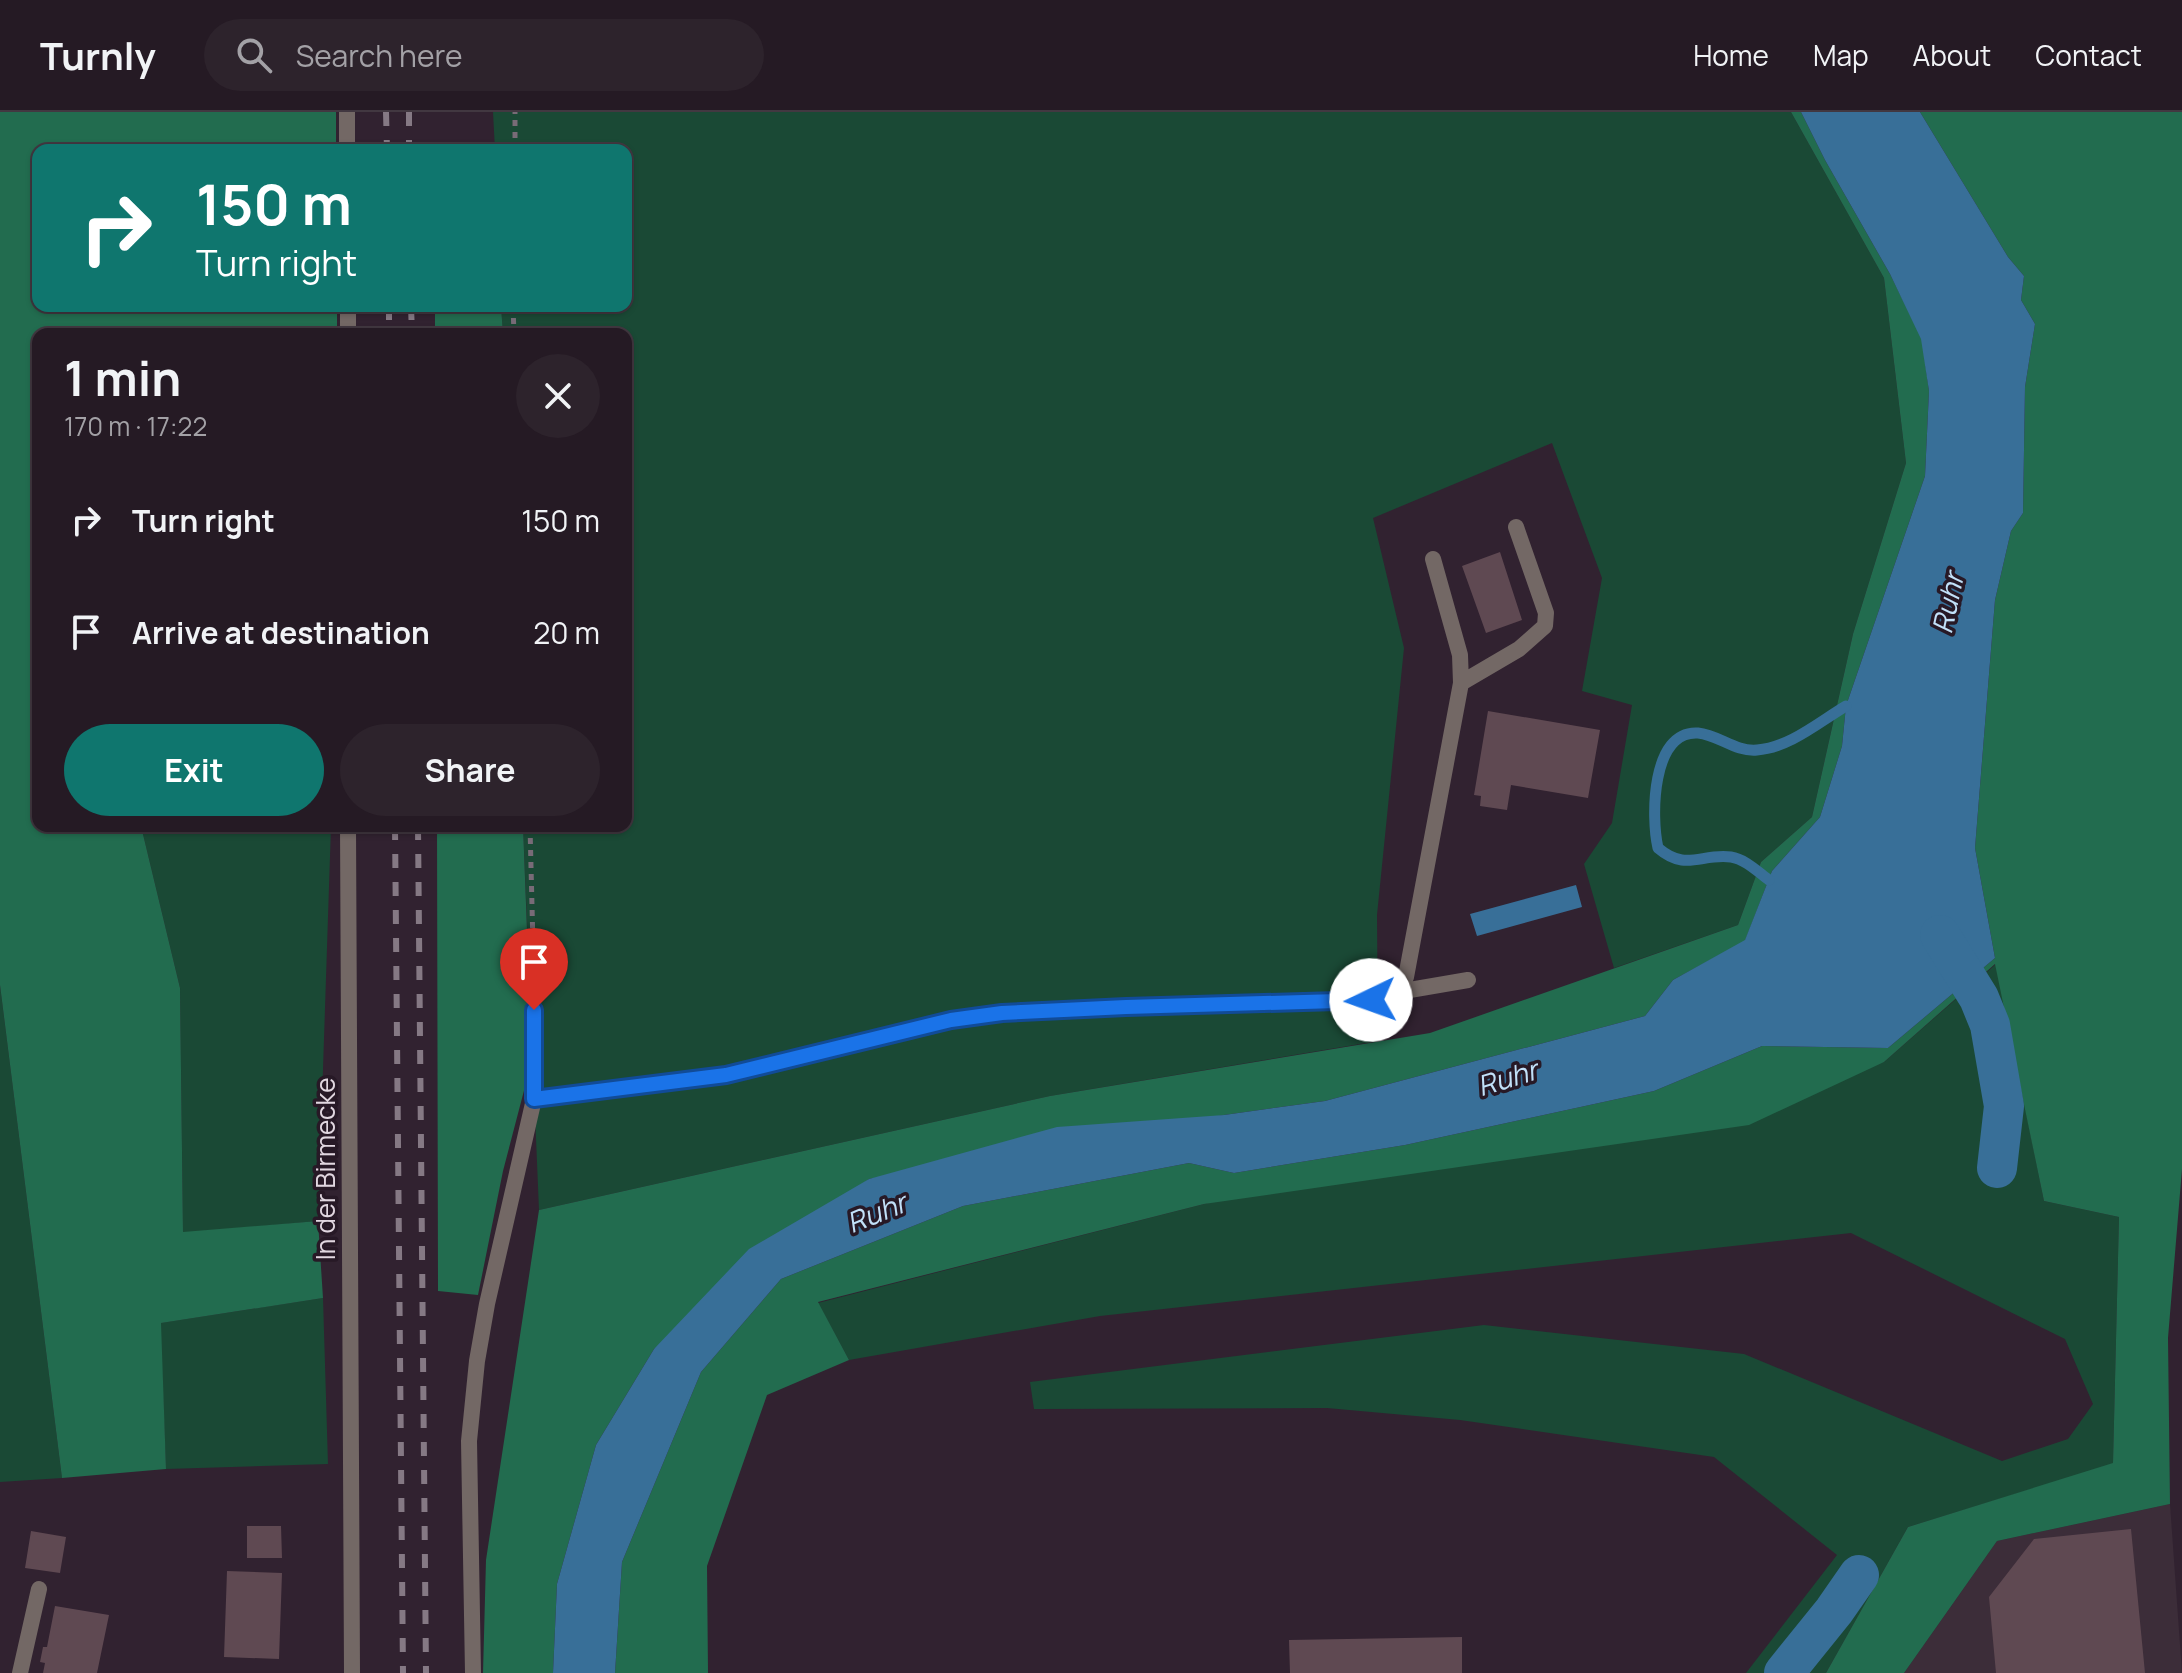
<!DOCTYPE html>
<meta charset="utf-8">
<style>
body{margin:0;font-family:Manrope,sans-serif;background:#2d232c;color:#f1f3f6;height:100vh;display:flex;flex-direction:column;font-size:30px;white-space:nowrap}
*{box-sizing:border-box;margin:0}
p{font-size:26px;color:#a3a1a6}
.icon{flex:none;width:44px;height:44px;fill:none;stroke:currentColor;stroke-width:2;stroke-linecap:round;stroke-linejoin:round}
.map{position:relative;flex:1;overflow:hidden}
.side{position:absolute;left:32px;top:216px;width:600px;height:504px;display:flex;flex-direction:column;background:#251a24;border-radius:16px;box-shadow:0 2px 6px #0004,0 0 0 2px #423841}
.side>*{flex:none}
.top-card{position:absolute;left:32px;top:32px;width:600px;height:168px;border-radius:16px;box-shadow:0 2px 6px #0004,0 0 0 2px #423841;background:#0f766e;color:#fff;overflow:hidden}
.pin{position:absolute;display:grid;place-items:center;width:68px;height:68px;color:#fff;margin:-82px -34px;border-radius:50% 50% 50% 0;rotate:-45deg;box-shadow:0 0 8px #0007}
.pin .icon{rotate:45deg}
.me{position:absolute;width:88px;margin:-44px;rotate:267deg;stroke-linejoin:round;filter:drop-shadow(0 0 6px #0008)}
.turn{display:flex;align-items:center;gap:28px;height:168px;padding:0 32px;font-size:36px}
.turn .icon{width:104px;height:104px;stroke-width:2.5}
.turn b{display:block;font-size:56px;line-height:68px}
.round{display:grid;place-items:center;flex:none;width:84px;height:84px;border-radius:42px;background:#2d232c}
.headline{display:flex;align-items:center;justify-content:space-between;height:136px;padding:0 32px}
h1{font-size:48px;font-weight:700;line-height:60px}
.button{display:flex;gap:16px;margin-top:auto;padding:16px 32px}
.button a{flex:1;height:92px;border-radius:48px;background:#0f766e;color:#fff;font-size:32px;font-weight:700;line-height:92px;text-align:center}
.button a+a{background:#2d232c;color:#f1f3f6}
ul{padding:0;list-style:none}
li{display:flex;align-items:center;gap:24px;height:112px;padding:0 32px}
li div{flex:1}
li b{display:block;font-size:30px}
li em{font-style:normal}
header{display:flex;align-items:center;gap:48px;box-sizing:border-box;height:112px;padding:0 40px;background:#251a24;border-bottom:2px solid #423841}
header strong{font-size:38px}
nav{display:flex;gap:44px;margin-inline-start:auto;font-size:28px}
.search{width:560px;height:72px;background:#2d232c;display:flex;align-items:center;gap:20px;box-sizing:border-box;padding:0 28px;border-radius:44px;color:#a3a1a6;font-size:30px}
.map>svg:first-child{display:block}
.commercial{fill:#3c2d39}
.green{fill:#1a4935}
.forest{fill:#226c4f}
.water{fill:#386f98}
.lines{fill:none;stroke-linecap:round;stroke-linejoin:round}
.stream{stroke:#386f98;stroke-width:11}
.canal{stroke:#386f98;stroke-width:40}
.building{fill:#5f4952}
.path{stroke:#786b77;stroke-width:5;stroke-dasharray:6 6;stroke-linecap:butt}
.service{stroke:#736865;stroke-width:16}
.minor{stroke:#736865;stroke-width:16}
.rail{stroke:#857984;stroke-width:6;stroke-dasharray:14 14;stroke-linecap:butt}
.route-casing{stroke:#114b97;stroke-width:20}
.route{stroke:#1a73e8;stroke-width:14}
.labels{text-anchor:middle;dominant-baseline:central;stroke-width:7;stroke-linejoin:round;paint-order:stroke}
.street-label{font-size:26px;fill:#e1d7e0;stroke:#271926}
.water-label{font-size:28px;font-style:italic;fill:#c2e1f9;stroke:#271926}
</style>
<header>
<strong>Turnly</strong>
<div class="search"><svg class="icon" aria-label="search" viewBox="0 0 24 24"><circle cx="10" cy="10" r="6"/><path d="M15 15l6 6"/></svg>Search here</div>
<nav><a>Home</a><a>Map</a><a>About</a><a>Contact</a></nav>
</header>
<div class="map">
<svg width="2182" height="1561" viewBox="0 0 2182 1561">
<rect width="100%" height="100%" fill="#312230"/>
<!-- commercial -->
<path class="commercial" d="M2170 1392 2182 1561H1904L1997 1429Z"/>
<!-- green -->
<path class="green" d="M493 0H1791L1884 166 1906 351 1853 522 1812 705 1761 750 1738 813 1614 856 1584 752 1612 711 1632 593 1582 579 1602 466 1552 331 1373 406 1404 536 1377 803 1378 929 1050 984 539 1098 523 714H626V222H503L501 194H626V38H495Z
M141 714H331L318 1109 183 1121 180 876Z
M1996 852 2044 1089 2119 1105 2113 1352 1908 1415 1826 1561H1746L1837 1443 1714 1345 1460 1308 1327 1296 1034 1297 1030 1270 1484 1213 1744 1242 2002 1349 2068 1327 2093 1292 2065 1227 1851 1121 1100 1204 849 1248 818 1191 1204 1092 1884 950Z
M0 873 62 1366 0 1370Z
M323 1186 328 1352 166 1357 160 1211Z"/>
<!-- forest -->
<path class="forest" d="M0 0H336V38H38V194H337V222H38V714H141L180 876 183 1120 318 1109 323 1186 161 1211 166 1357 62 1366 0 873Z
M1791 0H1801L1825 48 1890 162 1922 227 1929 279 1925 364 1846 594 1842 634 1820 705 1772 759 1745 829 1673 868 1645 904 1325 989 1224 1003 869 1067 654 1237 596 1333 557 1472 553 1561H483L486 1448 539 1098 1050 984 1430 921 1738 813 1761 750 1812 705 1853 522 1906 351 1884 166Z
M1920 0H2182V1057L2168 1226 2170 1392 1997 1429 1904 1561H1826L1908 1415 2113 1351 2119 1105 2044 1089 1995 852 1884 950 1749 1013 1204 1092 818 1190 849 1248 767 1283 707 1454 708 1561H615L622 1450 701 1260 781 1167 963 1094 1189 1051 1234 1061 1405 1033 1654 979 1762 934 1888 936 1995 846 1975 736 1995 488 2011 419 2023 401 2025 275 2035 212 2021 188 2024 164 2008 145Z
M435 194H501L503 222H435Z
M437 714H523L532 948 503 1059 478 1183 438 1179Z"/>
<!-- water -->
<path class="water" d="M1801 0H1920L2008 145 2024 164 2021 188 2035 212 2025 275 2023 401 2011 419 1995 488 1975 736 1995 846 1888 936 1762 934 1654 979 1405 1033 1234 1061 1189 1051 963 1094 781 1167 701 1260 622 1450 615 1561H553L557 1472 596 1333 654 1237 749 1137 869 1067 1057 1015 1224 1003 1325 989 1645 904 1673 868 1745 828 1772 759 1820 705 1842 634 1846 594 1925 364 1929 279 1921 227 1890 162 1825 48Z
M1576 773 1582 795 1477 824 1470 802Z"/>
<g class="lines">
<!-- stream -->
<path class="stream" d="M1769 768C1758 760 1745 747 1731 745 1701 741 1686 760 1658 736 1651 706 1651 618 1698 621 1719 623 1735 640 1757 638 1789 636 1819 610 1846 594"/>
<!-- canal -->
<path class="canal" d="M1940 823 1979 886 1990 913 2004 994 1997 1056
M1784 1561 1834 1499 1859 1463"/>
</g>
<!-- building -->
<path class="building" d="M1500 440 1522 508 1486 521 1462 454Z
M1488 599 1600 618 1588 686 1511 673 1507 698 1480 694 1481 684 1474 683Z
M247 1414H281L282 1446H247Z
M2131 1417 2145 1561H1996L1989 1485 2034 1427Z
M31 1419 66 1425 60 1461 25 1456Z
M227 1459 282 1461 279 1547 224 1545Z
M55 1494 109 1503 97 1561H43L45 1551 40 1550 43 1535H47Z
M1462 1525V1561H1290L1289 1528Z"/>
<g class="lines">
<!-- path -->
<path class="path" d="M515 38V0
M513 194 514 222
M530 714 534 873"/>
<!-- service -->
<path class="service" d="M1461 571 1519 537 1545 514 1546 501 1516 415
M1398 880 1468 868
M534 987 726 963 951 908 1002 901 1126 895 1353 889 1386 885 1398 880 1406 865 1461 571 1460 543 1433 447
M473 1561 469 1329 477 1249 487 1192 534 987V898"/>
<!-- minor -->
<path class="minor" d="M347 0V38
M348 194V222
M348 714 352 1561
M20 1561 39 1477"/>
<!-- rail -->
<path class="rail" d="M386 0 387 38
M409 0V38
M389 194V222
M411 194 412 222
M395 714 403 1561
M418 714 426 1561"/>
</g>
<g class="lines">
<!-- route casing -->
<g class="route-casing">
<path id="route" d="M534 898V987L726 963 951 908 1002 901 1126 895 1371 888"/>
</g>
<!-- route -->
<use href="#route" class="route"/>
</g>
<g class="labels">
<!-- street labels -->
<g class="street-label">
<text transform="translate(325 1057) rotate(-90)">In der Birmecke</text>
</g>
<!-- water labels -->
<g class="water-label">
<text transform="translate(1947 491) rotate(-78)">Ruhr</text>
<text transform="translate(1507 965) rotate(-17)">Ruhr</text>
<text transform="translate(876 1100) rotate(-22)">Ruhr</text>
</g>
</g>
</svg>
<div class="pin" style="left:534px;top:898px;background:#d93025"><svg class="icon" aria-label="arrive" viewBox="0 0 24 24"><path d="M6 21V4h12l-3 4 3 4H6"/></svg></div>
<svg class="me" style="left:1371px;top:888px" viewBox="-20 -20 40 40"><circle r="19" fill="#fff"/><path d="M0-13L10 11 0 6-10 11z" fill="#1a73e8"/></svg>
<div class="top-card">
<div class="turn"><svg class="icon" aria-label="right" viewBox="0 0 24 24"><path d="M7 20v-9h11M14 6l5 5-5 5"/></svg><div><b>150 m</b>Turn right</div></div>
</div>
<section class="side">
<div class="headline"><div><h1>1 min</h1><p>170 m · 17:22</p></div><a class="round"><svg class="icon" aria-label="close" viewBox="0 0 24 24"><path d="M6 6l12 12M18 6L6 18"/></svg></a></div>
<ul>
<li><svg class="icon" aria-label="right" viewBox="0 0 24 24"><path d="M7 20v-9h11M14 6l5 5-5 5"/></svg><div><b>Turn right</b></div><em>150 m</em></li>
<li><svg class="icon" aria-label="arrive" viewBox="0 0 24 24"><path d="M6 21V4h12l-3 4 3 4H6"/></svg><div><b>Arrive at destination</b></div><em>20 m</em></li>
</ul>
<div class="button"><a>Exit</a><a>Share</a></div>
</section>
</div>
